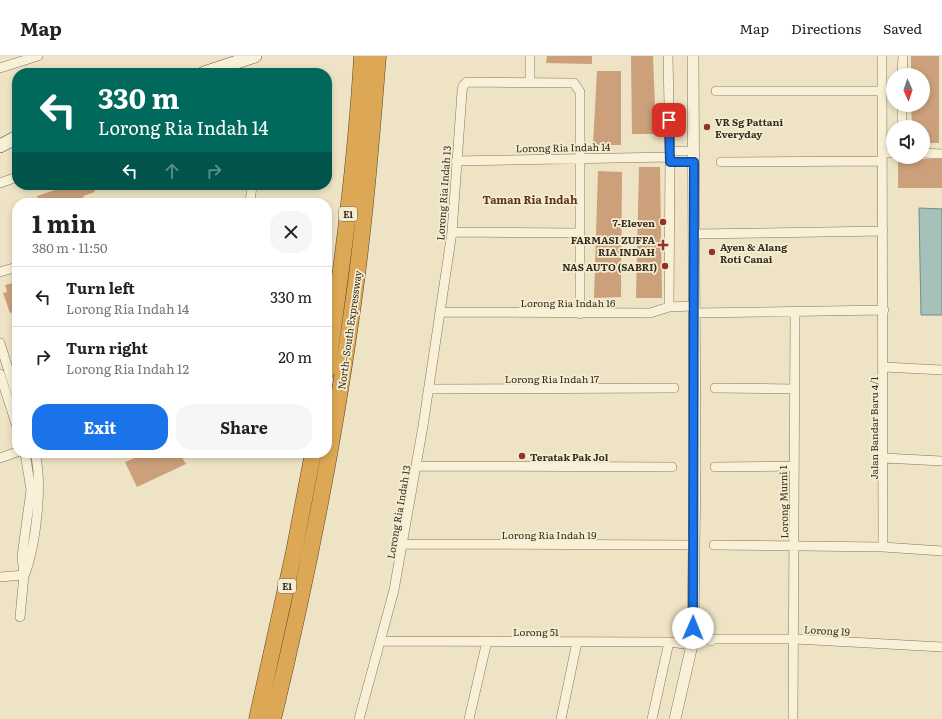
<!DOCTYPE html>
<meta charset="utf-8">
<style>
body{margin:0;font-family:Literata,serif;background:#f6f6f6;color:#222;height:100vh;display:flex;flex-direction:column;font-size:15px;white-space:nowrap}
*{box-sizing:border-box;margin:0}
p{font-size:13px;color:#767676}
.icon{flex:none;width:22px;height:22px;fill:none;stroke:currentColor;stroke-width:2;stroke-linecap:round;stroke-linejoin:round}
.map{position:relative;flex:1;overflow:hidden}
.panel{position:absolute;left:12px;top:142px;width:320px;height:260px;display:flex;flex-direction:column;background:#fff;border-radius:16px;box-shadow:0 2px 6px #0003}
.panel>*{flex:none}
.hud{position:absolute;left:12px;top:12px;width:320px;height:122px;border-radius:16px;box-shadow:0 2px 6px #0003;background:#00695c;color:#fff;overflow:hidden}
.needle{width:26px;rotate:177deg}
.tools{position:absolute;left:886px;top:12px;display:grid;gap:8px}
.tools a{display:grid;place-items:center;width:44px;height:44px;border-radius:50%;background:#fff;box-shadow:0 2px 6px #0003;font-size:20px}
.pin{position:absolute;display:grid;place-items:center;width:34px;height:34px;color:#fff;margin:-17px;border-radius:8px;box-shadow:0 2px 6px #0006}
.me{position:absolute;width:44px;margin:-22px;rotate:1deg;stroke-linejoin:round;filter:drop-shadow(0 0 3px #0008)}
.turn{display:flex;align-items:center;gap:14px;height:84px;padding:0 20px;font-size:18px}
.turn .icon{width:52px;height:52px;stroke-width:2.5}
.turn b{display:block;font-size:28px;line-height:34px}
.lanes{display:flex;align-items:center;height:38px;padding:0 20px;background:#0003;justify-content:center;gap:20px;direction:ltr}
.lanes .off{opacity:.35}
.round{display:grid;place-items:center;flex:none;width:42px;height:42px;border-radius:16px;background:#f6f6f6}
.headline{display:flex;align-items:center;justify-content:space-between;height:68px;padding:0 20px}
h1{font-size:24px;font-weight:700;line-height:30px}
.primary-button{display:flex;gap:8px;margin-top:auto;padding:8px 20px}
.primary-button a{flex:1;height:46px;border-radius:16px;background:#1a73e8;color:#fff;font-size:16px;font-weight:700;line-height:46px;text-align:center}
.primary-button a+a{background:#f6f6f6;color:#222}
ul{padding:0;list-style:none}
li{display:flex;align-items:center;gap:12px;height:60px;padding:0 20px;border-top:1px solid #e0e0e0}
li div{flex:1}
li b{display:block;font-size:15px}
li em{font-style:normal}
header{display:flex;align-items:center;gap:24px;box-sizing:border-box;height:56px;padding:0 20px;background:#fff;border-bottom:1px solid #e0e0e0}
header strong{font-size:19px}
nav{display:flex;gap:22px;margin-inline-start:auto;font-size:14px}
.map>svg:first-child{display:block}
.water{fill:#a6c1ba;stroke:#6d8f88}
.building{fill:#cba07a}
.lines{fill:none;stroke-linecap:round;stroke-linejoin:round}
.minor-casing{stroke:#88755b;stroke-width:10}
.tertiary-casing{stroke:#88755b;stroke-width:12}
.secondary-casing{stroke:#6a563e;stroke-width:14}
.motorway-casing{stroke:#56432f;stroke-width:17}
.minor{stroke:#f8f0d7;stroke-width:9}
.tertiary{stroke:#f8f0d7;stroke-width:11}
.secondary{stroke:#f8f0d7;stroke-width:13}
.motorway{stroke:#dca856;stroke-width:16}
.route-casing{stroke:#114b97;stroke-width:10}
.route{stroke:#1a73e8;stroke-width:7}
.poi-dot{fill:#96302b;stroke:#f5edd3;stroke-width:1.5}
.labels{text-anchor:middle;dominant-baseline:central;stroke-width:3.5;stroke-linejoin:round;paint-order:stroke}
.shield{fill:#f5edd3;stroke:#716654;stroke-width:1}
.shield-label{font-size:9px;font-weight:bold;fill:#382c1e}
.poi-label{font-size:10px;font-weight:bold;fill:#382c1e;stroke:#f5edd3;text-anchor:start}
.street-label{font-size:10px;fill:#382c1e;stroke:#f5edd3}
.neighbourhood-label{font-size:11px;font-weight:bold;fill:#64311e;stroke:#f5edd3}
</style>
<header>
<strong>Map</strong>
<nav><a>Map</a><a>Directions</a><a>Saved</a></nav>
</header>
<div class="map">
<svg width="942" height="663" viewBox="0 0 942 663">
<rect width="100%" height="100%" fill="#eee3c4"/>
<!-- water -->
<path class="water" d="M919 152 942 153V259H921Z"/>
<!-- building -->
<path class="building" d="M547 0H592V8L546 7Z
M631 0H653L656 78H632Z
M911 0H939V87H923V71H912L911 49H923V19H911Z
M597 15H621V89H593Z
M898 103H942V132H898Z
M639 111H660L662 242H636Z
M598 115 622 116 621 241 594 242Z
M70 129H92L95 136 83 140 85 147H39L37 140Z
M17 226V255L10 257 3 237 7 236 5 229Z
M147 397H179L186 408 137 431 125 406Z"/>
<g class="lines">
<!-- minor casing -->
<g class="minor-casing">
<path id="minor" d="M668 0 670 101 669 251
M882 0 883 491
M0 12 38 0
M902 19 903 0
M530 26V0
M716 35H881
M902 71V49
M670 95H694
M882 97H893
M923 97 942 98
M456 105 670 101
M670 106H694
M721 106 882 105
M0 127 17 121
M250 147 252 129
M452 176 580 177
M694 178 883 175
M0 216 17 211
M441 256 650 257 669 251 693 250
M694 257 884 254
M0 287 17 341
M884 311 942 314
M0 318 17 371
M715 332 794 333
M429 333 674 332
M0 402 17 396
M883 402 942 405
M417 410 672 411
M715 411 794 410
M404 488 694 489
M714 489 883 491 942 495
M25 518C36 488 43 428 35 397
M0 521 24 519
M20 561 24 519 22 500 31 434 25 397
M381 585 669 586 692 589
M711 585 713 583H795L942 591
M359 663 394 534 423 370 452 176 462 36 463 30 467 26 574 27 580 36V258
M469 663 487 585
M561 663 577 586
M652 663 669 586
M793 663 795 256"/>
</g>
<!-- tertiary casing -->
<g class="tertiary-casing">
<path id="tertiary" d="M675 663 692 589 693 572 695 411 693 0"/>
</g>
<!-- secondary casing -->
<g class="secondary-casing">
<path id="secondary" d="M204 17 255 0
M0 90 17 81"/>
</g>
<!-- motorway casing -->
<g class="motorway-casing">
<path id="motorway" d="M327 315C342 210 356 106 362 0
M257 663 294 496 313 397
M273 663C305 531 332 397 351 262 364 175 371 88 378 0"/>
</g>
<!-- minor -->
<use href="#minor" class="minor"/>
<!-- tertiary -->
<use href="#tertiary" class="tertiary"/>
<!-- secondary -->
<use href="#secondary" class="secondary"/>
<!-- motorway -->
<use href="#motorway" class="motorway"/>
</g>
<g class="lines">
<!-- route casing -->
<g class="route-casing">
<path id="route" d="M669 64 670 106H694L693 572"/>
</g>
<!-- route -->
<use href="#route" class="route"/>
</g>
<!-- markers -->
<g class="poi-dot">
<circle cx="707" cy="71" r="4"/>
<circle cx="663" cy="166" r="4"/>
<path d="M661 183h4v4h4v4h-4v4h-4v-4h-4v-4h4z"/>
<circle cx="712" cy="196" r="4"/>
<circle cx="665" cy="210" r="4"/>
<circle cx="522" cy="400" r="4"/>
</g>
<g class="labels">
<!-- shield labels -->
<g class="shield">
<rect x="339" y="151" width="18" height="14" rx="3"/>
<rect x="278" y="523" width="18" height="14" rx="3"/>
</g>
<g class="shield-label">
<text x="348" y="158">E1</text>
<text x="287" y="530">E1</text>
</g>
<!-- poi labels -->
<g class="poi-label">
<text x="715" y="65">VR Sg Pattani<tspan x="715" dy="12">Everyday</tspan></text>
<text x="655" y="166" text-anchor="end">7-Eleven</text>
<text x="655" y="183" text-anchor="end">FARMASI ZUFFA<tspan x="655" dy="12">RIA INDAH</tspan></text>
<text x="720" y="190">Ayen &amp; Alang<tspan x="720" dy="12">Roti Canai</tspan></text>
<text x="657" y="210" text-anchor="end">NAS AUTO (SABRI)</text>
<text x="530" y="400">Teratak Pak Jol</text>
</g>
<!-- street labels -->
<g class="street-label">
<text transform="translate(563 91) rotate(-1)">Lorong Ria Indah 14</text>
<text transform="translate(443 137) rotate(-86)">Lorong Ria Indah 13</text>
<text x="568" y="246">Lorong Ria Indah 16</text>
<text transform="translate(349 274) rotate(-82)">North–South Expressway</text>
<text x="552" y="322">Lorong Ria Indah 17</text>
<text transform="translate(873 372) rotate(-90)">Jalan Bandar Baru 4/1</text>
<text transform="translate(783 446) rotate(-91)">Lorong Murni 1</text>
<text transform="translate(398 456) rotate(-80)">Lorong Ria Indah 13</text>
<text x="549" y="478">Lorong Ria Indah 19</text>
<text transform="translate(827 574) rotate(3)">Lorong 19</text>
<text x="536" y="575">Lorong 51</text>
</g>
<!-- neighbourhood labels -->
<g class="neighbourhood-label">
<text x="530" y="143">Taman Ria Indah</text>
</g>
</g>
</svg>
<div class="tools">
<a><svg class="needle" viewBox="-14 -14 28 28"><path d="M0-13l5 13h-10z" fill="#e53935"/><path d="M0 13l5-13h-10z" fill="#767676"/></svg></a>
<a><svg class="icon" aria-label="sound" viewBox="0 0 24 24"><path d="M4 9h4l5-4v14l-5-4H4zM17 9q2 3 0 6"/></svg></a>
</div>
<div class="pin" style="left:669px;top:64px;background:#d93025"><svg class="icon" aria-label="arrive" viewBox="0 0 24 24"><path d="M6 21V4h12l-3 4 3 4H6"/></svg></div>
<svg class="me" style="left:693px;top:572px" viewBox="-20 -20 40 40"><circle r="19" fill="#fff"/><path d="M0-13L10 11 0 6-10 11z" fill="#1a73e8"/></svg>
<div class="hud">
<div class="turn"><svg class="icon" aria-label="left" viewBox="0 0 24 24"><path d="M17 20v-9H6M10 6l-5 5 5 5"/></svg><div><b>330 m</b>Lorong Ria Indah 14</div></div>
<div class="lanes"><svg class="icon" aria-label="left" viewBox="0 0 24 24"><path d="M17 20v-9H6M10 6l-5 5 5 5"/></svg><svg class="icon off" aria-label="ahead" viewBox="0 0 24 24"><path d="M12 20V5M6 11l6-6 6 6"/></svg><svg class="icon off" aria-label="right" viewBox="0 0 24 24"><path d="M7 20v-9h11M14 6l5 5-5 5"/></svg></div>
</div>
<section class="panel">
<div class="headline"><div><h1>1 min</h1><p>380 m · 11:50</p></div><a class="round"><svg class="icon" aria-label="close" viewBox="0 0 24 24"><path d="M6 6l12 12M18 6L6 18"/></svg></a></div>
<ul>
<li><svg class="icon" aria-label="left" viewBox="0 0 24 24"><path d="M17 20v-9H6M10 6l-5 5 5 5"/></svg><div><b>Turn left</b><p>Lorong Ria Indah 14</p></div><em>330 m</em></li>
<li><svg class="icon" aria-label="right" viewBox="0 0 24 24"><path d="M7 20v-9h11M14 6l5 5-5 5"/></svg><div><b>Turn right</b><p>Lorong Ria Indah 12</p></div><em>20 m</em></li>
</ul>
<div class="primary-button"><a>Exit</a><a>Share</a></div>
</section>
</div>
